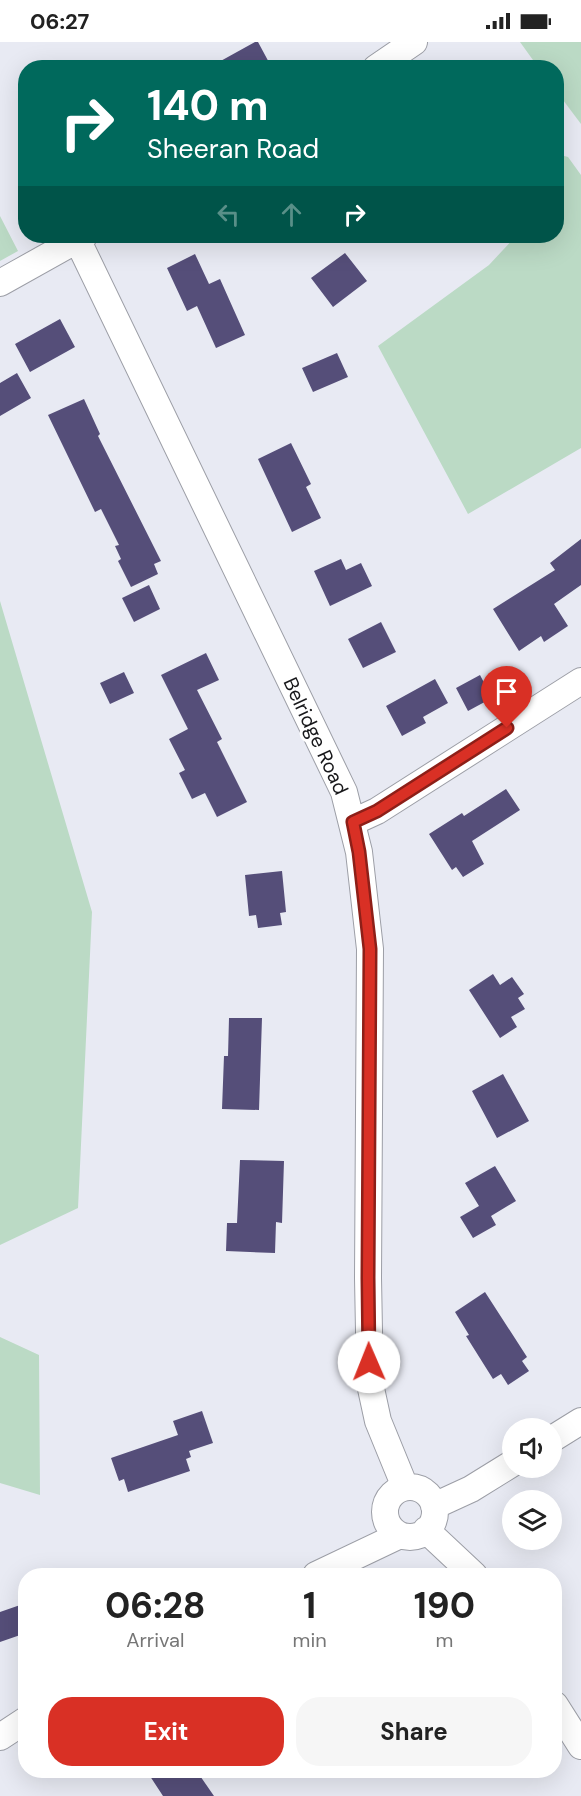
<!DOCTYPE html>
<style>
body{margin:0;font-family:"DM Sans",sans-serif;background:#f6f6f6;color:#222;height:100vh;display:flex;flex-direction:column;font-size:22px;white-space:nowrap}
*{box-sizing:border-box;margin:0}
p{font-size:20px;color:#767676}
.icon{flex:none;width:33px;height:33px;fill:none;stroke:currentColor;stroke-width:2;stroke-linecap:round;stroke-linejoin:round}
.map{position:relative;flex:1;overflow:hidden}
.sheet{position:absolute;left:18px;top:1526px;width:544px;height:210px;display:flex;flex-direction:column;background:#fff;border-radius:24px;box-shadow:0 6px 24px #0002}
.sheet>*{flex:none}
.hud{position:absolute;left:18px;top:18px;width:546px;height:183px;border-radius:24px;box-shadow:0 6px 24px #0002;background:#00695c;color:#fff;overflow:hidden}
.buttons{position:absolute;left:502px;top:1376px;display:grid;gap:12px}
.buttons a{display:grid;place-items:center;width:60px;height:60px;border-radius:50%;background:#fff;box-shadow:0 6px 24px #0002;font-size:30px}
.pin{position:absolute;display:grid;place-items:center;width:51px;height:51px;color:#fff;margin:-62px -26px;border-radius:50% 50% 50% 0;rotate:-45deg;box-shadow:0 0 6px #0007}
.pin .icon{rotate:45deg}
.me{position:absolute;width:66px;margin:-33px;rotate:359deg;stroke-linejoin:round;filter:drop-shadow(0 0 4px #0008)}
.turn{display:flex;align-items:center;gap:21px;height:126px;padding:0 30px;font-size:27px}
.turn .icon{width:78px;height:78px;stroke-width:2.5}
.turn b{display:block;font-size:42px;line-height:51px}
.lanes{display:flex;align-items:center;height:57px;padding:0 30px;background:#0003;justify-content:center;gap:30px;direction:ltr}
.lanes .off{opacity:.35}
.eta{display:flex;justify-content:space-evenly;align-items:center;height:102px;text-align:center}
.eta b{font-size:36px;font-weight:700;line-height:42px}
.action{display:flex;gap:12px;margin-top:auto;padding:12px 30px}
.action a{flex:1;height:69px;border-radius:24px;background:#d93025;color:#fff;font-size:24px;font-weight:700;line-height:69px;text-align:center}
.action a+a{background:#f6f6f6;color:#222}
.status{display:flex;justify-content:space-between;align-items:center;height:42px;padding:0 30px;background:#fff;direction:ltr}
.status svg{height:16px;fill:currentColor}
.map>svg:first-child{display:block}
.green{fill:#bbdac5}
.building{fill:#554e79}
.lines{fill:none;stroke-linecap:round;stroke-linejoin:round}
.minor-casing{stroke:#9c9ea6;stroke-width:28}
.minor{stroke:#fff;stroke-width:26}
.route-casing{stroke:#8d1f18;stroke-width:15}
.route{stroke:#d93025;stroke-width:10}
.labels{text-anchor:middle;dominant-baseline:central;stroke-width:6;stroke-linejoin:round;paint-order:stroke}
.street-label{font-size:20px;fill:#17171a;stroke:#fff}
</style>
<div class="status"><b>06:27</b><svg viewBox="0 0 49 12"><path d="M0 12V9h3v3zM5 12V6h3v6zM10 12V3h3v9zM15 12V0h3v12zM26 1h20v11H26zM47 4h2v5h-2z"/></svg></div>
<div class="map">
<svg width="581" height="1754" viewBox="0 0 581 1754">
<rect width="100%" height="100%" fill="#e8eaf3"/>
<!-- green -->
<path class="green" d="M520 0H581V82L557 50 556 26 538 25Z
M557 112 568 115 581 133V406L468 472 378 304 489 223 516 194H556Z
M0 174 18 209 0 219Z
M0 559 92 870 78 1166 0 1203Z
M0 1295 39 1313 40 1453 0 1441Z"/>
<!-- building -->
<path class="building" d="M255 0H258L272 26H208Z
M345 211 367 239 333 265 311 236Z
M195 212 209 242 220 237 245 293 216 306 197 264 187 269 167 226Z
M60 277 75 305 30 330 15 302Z
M337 311 348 335 313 350 302 326Z
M17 331 31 356 0 374V341Z
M84 357 100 392 98 394 161 519 154 522 158 532 131 545 118 519 121 517 115 504 119 503 101 467 95 470 48 373Z
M291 401 311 442 306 445 321 476 292 490 258 417Z
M581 497V543L554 562 568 584 544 600 541 594 519 609 493 567 555 528 550 521Z
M341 517 346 528 361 521 372 544 330 564 314 529Z
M149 543 160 567 134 580 122 556Z
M381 580 396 610 363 626 348 597Z
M206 611 219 638 197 648 222 697 217 700 247 760 217 775 205 751 192 757 179 731 185 728 169 697 188 687 161 633Z
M124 630 134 651 110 662 100 641Z
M480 633 492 656 468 669 456 646Z
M435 637 448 661 423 675 426 681 402 694 386 664Z
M506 747 520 768 472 799 484 822 463 835 456 825 452 828 429 792 462 771 464 774Z
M282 829 286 870 280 871 282 883 258 886 256 873 249 874 245 833Z
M493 932 500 943 512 935 524 952 518 956 525 967 511 975 517 985 500 996 469 948Z
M229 976H262L259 1068 222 1067 224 1014H228Z
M503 1032 529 1079 497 1096 472 1049Z
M240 1118 284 1119 282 1181 276 1180 275 1211 226 1209 227 1181H237Z
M495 1124 516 1159 491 1174 496 1183 473 1196 460 1175 479 1164 465 1141Z
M485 1250 527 1315 522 1319 529 1329 508 1343 501 1332 493 1337 466 1294 469 1293 455 1270Z
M202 1369 213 1401 189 1409 191 1415 186 1417 190 1429 128 1450 124 1437 119 1439 111 1416 178 1393 173 1379Z
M26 1561V1591L0 1600V1570Z
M146 1728H196L214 1754H163Z"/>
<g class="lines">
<!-- minor casing -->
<g class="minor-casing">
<path id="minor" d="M376 26 414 0
M77 197 344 750 359 810 370 907 368 1236 370 1342 378 1379 405 1445
M0 241 84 194
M353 780 377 769 581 639
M552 1397 581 1379
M385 1470a25 25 0 1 1 50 0a25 25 0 1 1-50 0Z
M434 1464 471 1447 513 1421
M426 1488 474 1533
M316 1533 400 1493
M555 1663 581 1704
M0 1695 26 1678"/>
</g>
<!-- minor -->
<use href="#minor" class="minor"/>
</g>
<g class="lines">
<!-- route casing -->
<g class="route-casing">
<path id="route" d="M369 1320 368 1236 370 907 359 810 353 780 377 769 507 686"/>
</g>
<!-- route -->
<use href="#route" class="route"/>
</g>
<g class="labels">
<!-- street labels -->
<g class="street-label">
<text transform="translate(316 694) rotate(65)">Belridge Road</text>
</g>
</g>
</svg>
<div class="buttons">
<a><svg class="icon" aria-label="sound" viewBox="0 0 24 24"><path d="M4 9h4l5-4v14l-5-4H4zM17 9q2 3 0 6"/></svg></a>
<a><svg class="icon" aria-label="layers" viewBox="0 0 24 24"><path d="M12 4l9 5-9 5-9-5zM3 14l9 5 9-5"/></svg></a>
</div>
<div class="pin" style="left:507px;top:686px;background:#d93025"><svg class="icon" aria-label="arrive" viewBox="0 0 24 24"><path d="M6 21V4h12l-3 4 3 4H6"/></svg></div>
<svg class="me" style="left:369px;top:1320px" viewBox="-20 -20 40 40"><circle r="19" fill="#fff"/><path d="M0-13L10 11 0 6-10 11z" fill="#d93025"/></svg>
<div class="hud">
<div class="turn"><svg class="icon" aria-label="right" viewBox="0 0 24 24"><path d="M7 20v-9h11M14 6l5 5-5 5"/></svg><div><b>140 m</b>Sheeran Road</div></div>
<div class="lanes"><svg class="icon off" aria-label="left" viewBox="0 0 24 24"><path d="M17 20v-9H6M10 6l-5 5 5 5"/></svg><svg class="icon off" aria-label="ahead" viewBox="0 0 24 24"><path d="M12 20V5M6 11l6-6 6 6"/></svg><svg class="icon" aria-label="right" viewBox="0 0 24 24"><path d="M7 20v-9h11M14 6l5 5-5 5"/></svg></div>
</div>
<section class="sheet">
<div class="eta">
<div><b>06:28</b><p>Arrival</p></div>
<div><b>1</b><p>min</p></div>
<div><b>190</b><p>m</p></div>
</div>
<div class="action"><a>Exit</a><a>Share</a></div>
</section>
</div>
